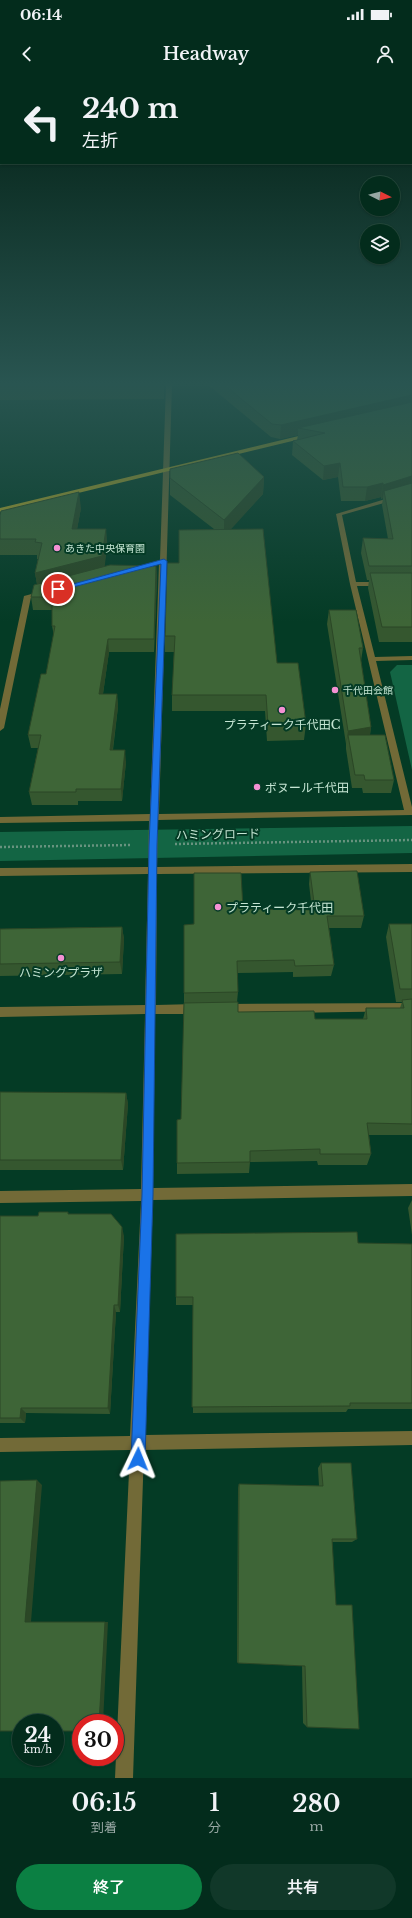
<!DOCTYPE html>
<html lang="ja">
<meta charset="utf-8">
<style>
body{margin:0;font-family:"Libre Baskerville","Noto Sans JP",serif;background:#113829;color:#f1f3f6;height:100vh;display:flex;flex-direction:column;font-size:15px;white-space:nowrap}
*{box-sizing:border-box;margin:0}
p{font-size:13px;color:#97a7a3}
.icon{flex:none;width:22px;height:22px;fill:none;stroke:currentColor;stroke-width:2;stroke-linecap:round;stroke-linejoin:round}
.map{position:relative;height:1698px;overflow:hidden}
.drawer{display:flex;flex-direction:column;background:#032c1c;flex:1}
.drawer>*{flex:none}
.guide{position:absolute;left:0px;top:0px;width:412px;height:84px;box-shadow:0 1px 3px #0004,0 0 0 1px #24483b;background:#032c1c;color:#f1f3f6;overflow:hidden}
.needle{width:26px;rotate:96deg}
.fabs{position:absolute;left:360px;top:96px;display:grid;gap:8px}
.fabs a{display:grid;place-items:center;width:40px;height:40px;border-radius:50%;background:#032c1c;box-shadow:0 1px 3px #0004,0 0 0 1px #24483b;font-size:20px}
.speed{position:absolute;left:12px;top:1634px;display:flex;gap:8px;font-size:20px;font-weight:700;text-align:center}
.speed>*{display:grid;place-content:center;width:52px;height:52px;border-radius:50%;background:#032c1c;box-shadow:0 1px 3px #0004,0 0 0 1px #24483b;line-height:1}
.speed small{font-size:10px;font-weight:400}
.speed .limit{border:6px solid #d22;background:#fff;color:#111}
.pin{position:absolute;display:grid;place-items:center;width:34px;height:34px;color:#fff;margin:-17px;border:2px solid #fff;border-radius:50%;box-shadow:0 1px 4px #0007}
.me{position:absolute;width:44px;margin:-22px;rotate:2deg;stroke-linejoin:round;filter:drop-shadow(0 0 3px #0008)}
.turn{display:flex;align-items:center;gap:14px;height:84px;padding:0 16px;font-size:18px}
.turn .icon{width:52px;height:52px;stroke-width:2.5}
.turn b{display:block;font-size:28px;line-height:34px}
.eta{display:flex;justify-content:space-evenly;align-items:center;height:68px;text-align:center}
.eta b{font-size:24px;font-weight:600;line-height:28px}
.cta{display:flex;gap:8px;margin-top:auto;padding:8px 16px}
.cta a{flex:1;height:46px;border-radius:24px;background:#0b8043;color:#fff;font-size:16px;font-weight:600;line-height:46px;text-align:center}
.cta a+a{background:#113829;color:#f1f3f6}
.status{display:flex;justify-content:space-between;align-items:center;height:28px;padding:0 20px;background:#032c1c;direction:ltr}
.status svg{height:11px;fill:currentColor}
header{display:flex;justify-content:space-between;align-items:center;height:52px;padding:0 16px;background:#032c1c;font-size:18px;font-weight:600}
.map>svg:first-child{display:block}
.green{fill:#136544}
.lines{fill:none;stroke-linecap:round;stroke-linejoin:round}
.path{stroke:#68937f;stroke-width:2.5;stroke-dasharray:2 2;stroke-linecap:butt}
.minor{fill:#726a37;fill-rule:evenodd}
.major{fill:#b4a228;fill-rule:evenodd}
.wall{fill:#35572f}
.shaded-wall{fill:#2b4726}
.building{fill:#3e6537;stroke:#2b4726}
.route{fill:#1a73e8;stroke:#114b97}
.poi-dot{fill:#f491d3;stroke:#043b25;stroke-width:1.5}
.labels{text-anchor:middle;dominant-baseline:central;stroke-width:4;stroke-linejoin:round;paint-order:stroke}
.far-poi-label{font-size:10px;fill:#c5e5d3;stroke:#043b25;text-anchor:start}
.poi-label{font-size:12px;fill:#c5e5d3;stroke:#043b25}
.street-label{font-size:12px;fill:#c5e5d3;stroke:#043b25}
</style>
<div class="status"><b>06:14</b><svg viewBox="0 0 49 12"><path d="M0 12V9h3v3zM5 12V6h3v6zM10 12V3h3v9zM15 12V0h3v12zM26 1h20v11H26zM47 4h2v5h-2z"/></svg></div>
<header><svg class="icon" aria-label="back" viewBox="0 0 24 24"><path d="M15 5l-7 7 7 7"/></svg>Headway<svg class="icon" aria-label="person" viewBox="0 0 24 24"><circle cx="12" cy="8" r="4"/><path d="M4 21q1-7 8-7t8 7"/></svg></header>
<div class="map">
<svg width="412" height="1698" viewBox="0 0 412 1698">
<rect width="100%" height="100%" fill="#043b25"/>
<!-- green -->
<path class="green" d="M397 585H412V690L390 592Z
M412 746V773L0 781V752Z"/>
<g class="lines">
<!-- path -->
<path class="path" d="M175 764 412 760
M0 767 132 765"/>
<!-- minor -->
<path class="minor" d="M166 304H172L159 734 404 730 350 504 336 434 412 411V415L342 435 356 502H382L385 504 382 506H357L375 577 412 576V580L376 581 412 727V735L158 740 157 787 412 784V792L157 794 156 925 196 924 200 926 201 929 200 932 196 934H155L153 1108 412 1104V1116L153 1120 145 1355 412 1351V1365L144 1370 133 1698H115L130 1370 0 1372V1358L130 1356 141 1121 0 1123V1111L141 1109 145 934 0 937V927L145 925 148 794 0 796V788L148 787 149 741 0 743V737L150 734 159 484 134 491 131 489 160 480Z
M43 511 45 512V514L31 517 4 648 0 651V629L24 516Z
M412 923V931L226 934 222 932 221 929 222 926 226 924Z"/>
<!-- major -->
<path class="major" d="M311 353 314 355 313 356 0 432V428Z"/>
</g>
<!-- wall -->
<path class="wall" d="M0 304 164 306V319L0 320Z
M207 304H408L412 307V562H379L368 508 369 500H367L361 473 363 458 388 459 382 425 383 418 381 419V417L365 421H341L338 397 323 400 292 375 293 361 297 360 298 355 280 359 271 357Z
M264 397 263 414 230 449 277 583 306 644 304 660 267 661 265 631H172V615L174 572H165V556L214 449 170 415V398Z
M81 428 77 449H106L107 466 104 487 156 486 157 498 154 572H109L103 614H117L118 627 113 670 126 682 122 721H78V725H32L29 712 38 668H31L28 655 46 594 54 556 52 546V530H33L31 517 37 504 35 493 38 479H37V475H0V435Z
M329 530 363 568 361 581 371 647 370 655 394 700 391 713H363L362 708H352L346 669V664L327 544Z
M310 792 364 836 361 848H329L334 885 331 896 293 897V892L237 893 238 912 237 922 238 932 315 939H363L366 928H400L402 922H396L386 857 389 844H412V1055H369L371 1074 367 1085H318L317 1081 250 1082 249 1093 177 1094V1083L181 1039 184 923V913L194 844 243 829 312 830 309 804Z
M122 847 124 859 122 894 0 896V849Z
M0 1012 126 1013 128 1024 123 1090H0Z
M412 1120V1155L408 1128Z
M69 1134 124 1156 120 1232H116L110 1334 26 1333 25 1343H0V1136H38Z
M358 1163 412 1164V1329H348L346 1332 193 1333V1225H176V1217Z
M321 1383 357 1459 352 1462H332L307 1647 303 1643 302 1586 238 1583 237 1582 238 1408 239 1404 319 1406 318 1388Z"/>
<!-- shaded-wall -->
<path class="shaded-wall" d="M412 315V328L298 348V355L280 359 281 345Z
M340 383 338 397 323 400 324 386Z
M412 396V407L384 411 383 418 381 419 383 405Z
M264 397 263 414 224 457V440Z
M383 403 381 417 365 421 367 407Z
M79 412 81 428 74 466 72 449Z
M106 449 107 466 104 493 38 510 35 493Z
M156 486 157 498 154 572V559Z
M108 559 109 572 101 627 99 614Z
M117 614 118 627 111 682 110 670Z
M371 647 369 661 348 655 346 664 348 651Z
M125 670 126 682 122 721 121 709Z
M122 847 124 859 122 894 120 882Z
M126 1013 128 1024 123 1090 121 1080Z
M122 1147 124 1156 120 1232 118 1225Z
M114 1225 116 1232 110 1334 108 1328Z
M21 1328 26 1333 25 1343 20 1338Z
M37 1400 42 1405 31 1542H25Z
M105 1542H108L103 1643H99Z"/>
<!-- building -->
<path class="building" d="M0 304H161L164 306H0Z
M223 304H408L412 307V315L281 345 272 344Z
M412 322V396L383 405V403L367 407H343L340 383 324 386 293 361 325 353 298 348Z
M238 373 264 397 224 440 170 398V389Z
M412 403V486H369L363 458 393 459 384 411Z
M79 412 72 449H106L102 476 35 493 42 463 35 462 36 459H0V435L1 431Z
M263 449 277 583H298L306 644 268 645 266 615H172L175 556H165L167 483H179V450Z
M110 485 156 486 154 559H108L99 614H117L110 670H125L121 709H76V712H29L41 655H28L41 594H46L55 546H52V517H31L34 505Z
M370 493H412V547H382Z
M329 530H356L363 568H359L371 647 348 651Z
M348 655H385L394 700H365L364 695H355Z
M357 791 364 836H327L334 885 295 886 294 880 237 881 238 912 184 913V845L194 844V793H241L243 829 315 830 310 792Z
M389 844H412V909H400Z
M122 847 120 882 0 884V849Z
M412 919V1044L367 1043 371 1074H320V1069L250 1071V1082L177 1083V1040L181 1039 184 923 238 922V932L314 931 315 939H367L366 928H404L402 920Z
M0 1012 126 1013 121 1080H0Z
M39 1132H68V1134H111L122 1147 118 1225H114L108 1328H21L20 1338H0V1136H38Z
M357 1152 358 1163 412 1164V1323H350V1326L192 1327 193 1217H176V1154Z
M321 1383H351L357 1459H332L336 1525H352L359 1649 307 1647 305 1586 238 1583 239 1404 323 1406Z
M37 1400 25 1542H105L99 1643H81V1651H55V1643H21V1651H0V1401Z"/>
<!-- sky -->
<linearGradient id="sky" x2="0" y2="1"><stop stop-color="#022014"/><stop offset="0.56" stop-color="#295551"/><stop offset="1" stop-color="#295551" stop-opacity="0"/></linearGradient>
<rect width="412" height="542" fill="url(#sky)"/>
<!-- route -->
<path class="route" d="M164 479 167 481 157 765 153 1115 145 1379 143 1383 138 1385 133 1383 131 1379 142 1115 149 765 161 484 58 511 55 509Z"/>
<!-- markers -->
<g class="poi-dot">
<circle cx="57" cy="468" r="4"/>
<circle cx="335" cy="610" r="4"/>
<circle cx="282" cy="630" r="4"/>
<circle cx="257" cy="707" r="4"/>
<circle cx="218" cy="827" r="4"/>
<circle cx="61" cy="878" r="4"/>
</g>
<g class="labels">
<!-- far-poi labels -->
<g class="far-poi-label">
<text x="65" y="468">あきた中央保育園</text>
<text x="343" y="610">千代田会館</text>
</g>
<!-- poi labels -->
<g class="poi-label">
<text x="282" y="644">プラティーク千代田C</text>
<text x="265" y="707" text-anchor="start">ボヌール千代田</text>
<text x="226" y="827" text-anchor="start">プラティーク千代田</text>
<text x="61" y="892">ハミングプラザ</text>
</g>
<!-- street labels -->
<g class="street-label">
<text transform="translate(218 754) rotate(-1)">ハミングロード</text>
</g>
</g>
</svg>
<div class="fabs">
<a><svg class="needle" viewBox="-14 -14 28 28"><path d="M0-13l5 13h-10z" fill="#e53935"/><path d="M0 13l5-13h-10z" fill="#97a7a3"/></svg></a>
<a><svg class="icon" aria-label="layers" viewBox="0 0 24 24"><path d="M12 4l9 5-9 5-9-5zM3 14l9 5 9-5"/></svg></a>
</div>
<div class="speed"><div>24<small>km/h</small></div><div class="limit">30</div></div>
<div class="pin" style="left:58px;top:509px;background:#d93025"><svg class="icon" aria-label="arrive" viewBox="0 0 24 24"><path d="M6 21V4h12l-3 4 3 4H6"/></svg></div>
<svg class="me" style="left:138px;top:1379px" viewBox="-20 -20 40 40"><path d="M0-17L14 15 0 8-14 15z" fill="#1a73e8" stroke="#fff" stroke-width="4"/></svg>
<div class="guide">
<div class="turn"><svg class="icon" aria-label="left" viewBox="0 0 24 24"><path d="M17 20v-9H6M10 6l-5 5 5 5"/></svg><div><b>240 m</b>左折</div></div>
</div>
</div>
<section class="drawer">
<div class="eta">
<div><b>06:15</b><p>到着</p></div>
<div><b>1</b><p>分</p></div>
<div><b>280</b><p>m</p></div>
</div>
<div class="cta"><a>終了</a><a>共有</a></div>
</section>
